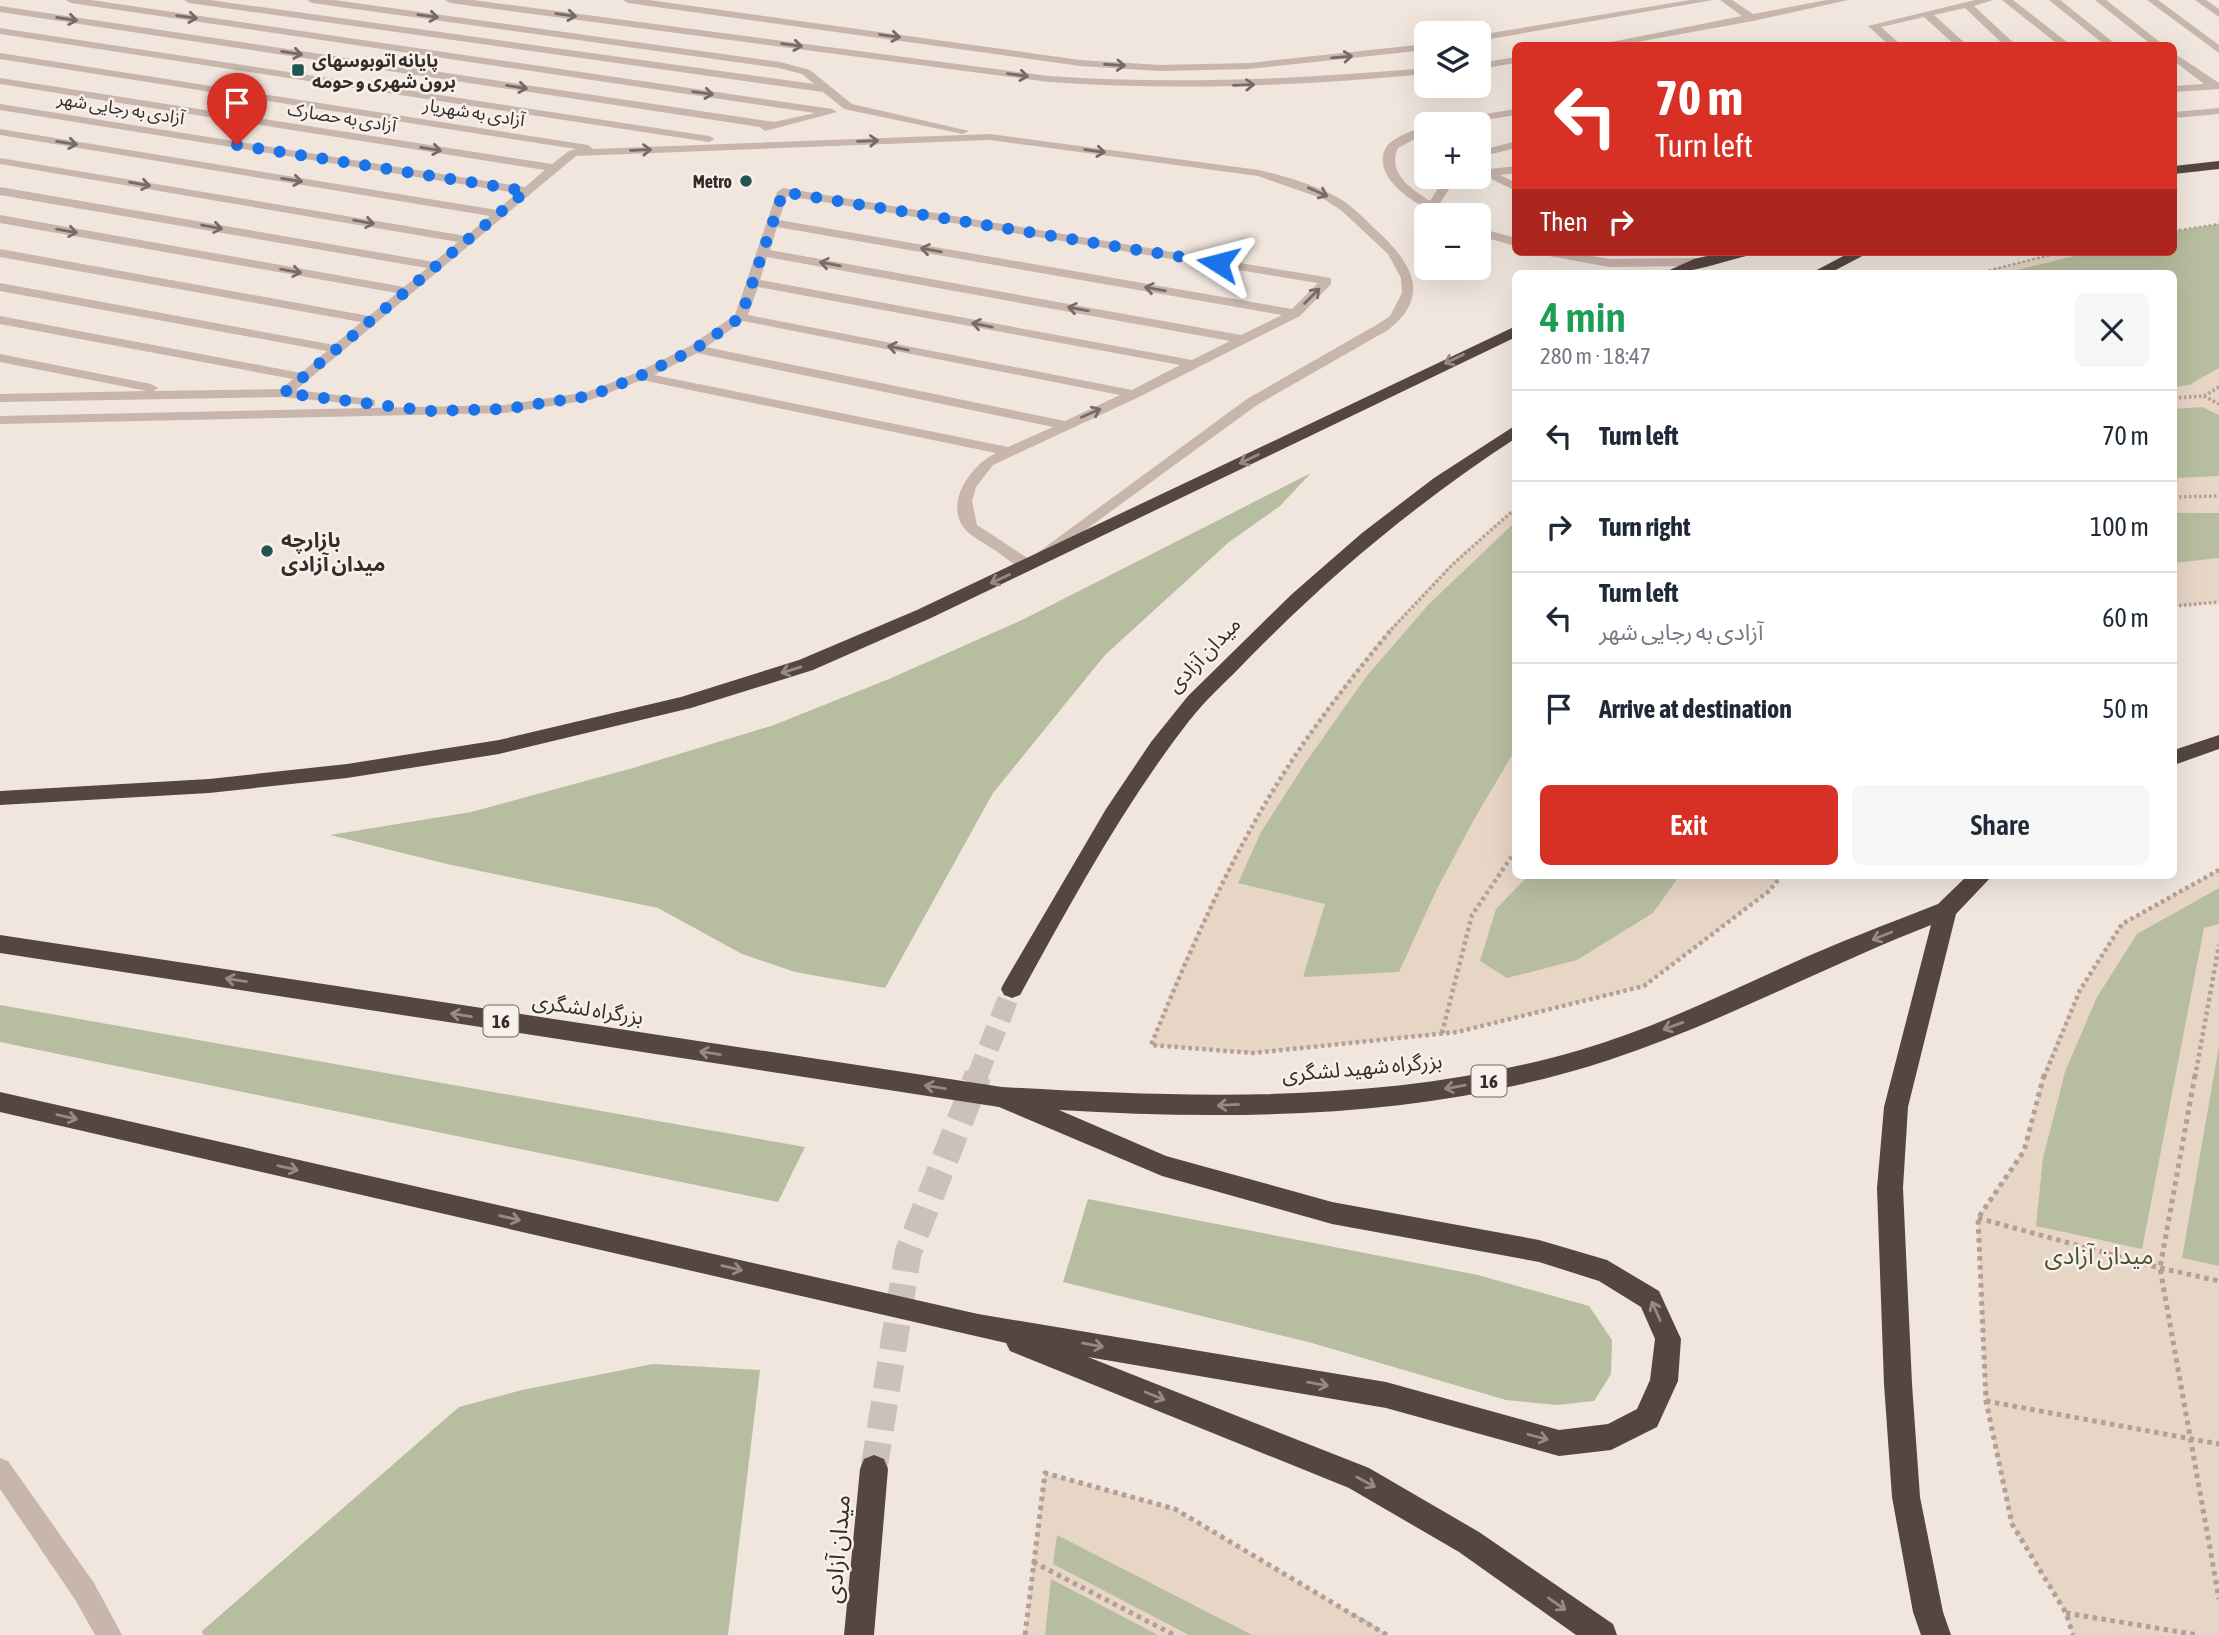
<!DOCTYPE html>
<meta charset="utf-8">
<style>
body{margin:0;font-family:"Asap Condensed","Noto Sans Arabic",sans-serif;background:#f6f6f7;color:#1f2937;height:100vh;display:flex;flex-direction:column;font-size:26px;white-space:nowrap}
*{box-sizing:border-box;margin:0}
p{font-size:23px;color:#747a83}
.icon{flex:none;width:38px;height:38px;fill:none;stroke:currentColor;stroke-width:2;stroke-linecap:round;stroke-linejoin:round}
.map{position:relative;flex:1;overflow:hidden}
.sheet{position:absolute;left:1512px;top:270px;width:665px;height:609px;display:flex;flex-direction:column;background:#fff;border-radius:10px;box-shadow:0 7px 28px #0002}
.sheet>*{flex:none}
.hud{position:absolute;left:1512px;top:42px;width:665px;height:214px;border-radius:10px;box-shadow:0 7px 28px #0002;background:#d93025;color:#fff;overflow:hidden}
.tools{position:absolute;left:1414px;top:21px;display:grid;gap:14px}
.tools a{display:grid;place-items:center;width:77px;height:77px;border-radius:10px;background:#fff;box-shadow:0 7px 28px #0002;font-size:35px}
.pin{position:absolute;display:grid;place-items:center;width:60px;height:60px;color:#fff;margin:-72px -30px;border-radius:50% 50% 50% 0;rotate:-45deg;box-shadow:0 0 7px #0007}
.pin .icon{rotate:45deg}
.me{position:absolute;width:77px;margin:-38px;rotate:279deg;stroke-linejoin:round;filter:drop-shadow(0 0 5px #0008)}
.turn{display:flex;align-items:center;gap:24px;height:147px;padding:0 28px;font-size:32px}
.turn .icon{width:91px;height:91px;stroke-width:2.5}
.turn b{display:block;font-size:49px;line-height:60px}
.then{display:flex;align-items:center;height:66px;padding:0 28px;background:#0003;gap:14px;font-size:26px}
.round{display:grid;place-items:center;flex:none;width:74px;height:74px;border-radius:10px;background:#f6f6f7}
.overview{display:flex;align-items:center;justify-content:space-between;height:119px;padding:0 28px}
h1{font-size:42px;font-weight:600;line-height:52px;color:#1e9e55}
.button{display:flex;gap:14px;margin-top:auto;padding:14px 28px}
.button a{flex:1;height:80px;border-radius:10px;background:#d93025;color:#fff;font-size:28px;font-weight:600;line-height:80px;text-align:center}
.button a+a{background:#f6f6f7;color:#1f2937}
ul{padding:0;list-style:none}
li{display:flex;align-items:center;gap:21px;height:91px;padding:0 28px;border-top:2px solid #e0e1e3}
li div{flex:1}
li b{display:block;font-size:26px}
li em{font-style:normal}
.map>svg:first-child{display:block}
.green{fill:#b7be9f}
.plaza{fill:#e7d5c6}
.lines{fill:none;stroke-linecap:round;stroke-linejoin:round}
.highway-tunnel-far1{stroke:#cbc1ba;stroke-width:21;stroke-dasharray:21 10;stroke-linecap:butt}
.highway-tunnel{stroke:#cbc1ba;stroke-width:27;stroke-dasharray:27 13;stroke-linecap:butt}
.path-far3{stroke:#b39f95;stroke-width:2.5;stroke-dasharray:2.5 2.5;stroke-linecap:butt}
.path-far2{stroke:#b39f95;stroke-width:3.5;stroke-dasharray:2.5 2.5;stroke-linecap:butt}
.path-far1{stroke:#b39f95;stroke-width:4.5;stroke-dasharray:3.5 3.5;stroke-linecap:butt}
.path{stroke:#b39f95;stroke-width:5;stroke-dasharray:4.5 4.5;stroke-linecap:butt}
.lane{fill:#c8b5ab;fill-rule:evenodd}
.highway{fill:#564641;fill-rule:evenodd}
.oneway{stroke:#786a64}
.oneway2{stroke:#978a85}
.route{stroke:#1a73e8;stroke-width:12;stroke-dasharray:0 21.6}
.poi-dot{fill:#225452;stroke:#f8f0ea;stroke-width:2.5}
.labels{text-anchor:middle;dominant-baseline:central;stroke-width:5;stroke-linejoin:round;paint-order:stroke}
.far-poi-label{font-size:18px;font-weight:bold;fill:#362c29;stroke:#f8f0ea;text-anchor:start}
.far-street-label{font-size:18px;fill:#362c29;stroke:#f8f0ea}
.shield{fill:#f8f0ea;stroke:#706763;stroke-width:2}
.shield-label{font-size:19px;font-weight:bold;fill:#362c29}
.poi-label{font-size:21px;font-weight:bold;fill:#362c29;stroke:#f8f0ea;text-anchor:start}
.street-label{font-size:21px;fill:#362c29;stroke:#f8f0ea}
.near-park-label{font-size:24px;fill:#49522f;stroke:#f8f0ea}
.near-street-label{font-size:24px;fill:#362c29;stroke:#f8f0ea}
</style>
<div class="map">
<svg width="2219" height="1635" viewBox="0 0 2219 1635">
<rect width="100%" height="100%" fill="#f0e6de"/>
<!-- green -->
<path class="green" d="M2219 224V602L2174 606V273H1979L2062 252H2174V231Z
M1311 473 1280 506 1229 542 1105 655 993 793 885 988 795 972 742 954 658 908 447 864 330 835 471 812 633 768 774 725 889 679 1024 619Z
M1515 508 1516 875H1782L1769 891 1644 986 1457 1032 1253 1053 1151 1045C1233 834 1339 654 1515 508Z
M2219 870V1635H2073L2066 1613 2012 1524 1986 1401 1978 1218 2024 1151 2047 1064 2080 990 2122 924Z
M0 1005 805 1147 778 1202 0 1042Z
M1088 1199 1478 1275 1589 1306 1612 1340 1611 1374 1594 1401 1557 1405 1506 1400 1312 1343 1063 1282Z
M653 1364 760 1370 728 1635H203L202 1631 459 1407 522 1390Z
M1045 1473 1364 1619 1387 1635H1025Z"/>
<!-- plaza -->
<path class="plaza" d="M2062 252H2091L2004 273H1979Z
M2219 368V415L2202 407 2174 409V387L2189 385Z
M2219 476V513H2174V478Z
M1515 508V522L1429 604 1366 677 1306 762 1261 832 1238 883 1325 904 1303 977 1399 972 1437 889 1472 823 1515 750 1516 875H1529L1496 909 1480 961 1507 978 1577 960 1653 913 1680 875H1782L1769 891 1644 986 1457 1032 1253 1053 1151 1045 1182 965 1235 854 1300 748 1353 673 1418 599 1484 534Z
M2219 558V602L2174 606V563Z
M2219 870V888L2137 934 2097 997 2065 1072 2043 1158 2036 1226 2142 1249 2204 928 2219 924V1046L2182 1258 2219 1266V1635H2073L2066 1613 2012 1524 1986 1401 1978 1218 2024 1151 2047 1064 2080 990 2122 924Z
M1045 1473 1175 1509 1387 1635H1252L1057 1535 1053 1564 1189 1635H1158L1051 1579 1045 1635H1025Z"/>
<g class="lines">
<!-- highway-tunnel-far1 -->
<path class="highway-tunnel-far1" d="M977 1077 1012 989"/>
<!-- highway-tunnel -->
<path class="highway-tunnel" d="M874 1469 908 1253 978 1075"/>
<!-- path-far3 -->
<path class="path-far3" d="M2174 231 2219 224
M1979 273 2062 252"/>
<!-- path-far2 -->
<path class="path-far2" d="M2204 396 2219 404
M2174 398 2204 396 2219 387
M2174 497 2219 496
M2174 606 2219 602
M1388 633 1453 564 1516 508"/>
<!-- path-far1 -->
<path class="path-far1" d="M1390 631C1358 670 1327 709 1299 750 1237 841 1193 943 1151 1045L1253 1053 1457 1032 1644 986 1769 891 1782 875
M1442 1033 1472 915 1516 850
M2044 1077 2080 990 2122 924 2219 870
M2195 1077 2219 945"/>
<!-- path -->
<path class="path" d="M2044 1075 2024 1151 1978 1218 1986 1401 2012 1524 2066 1613 2073 1635
M2195 1075 2160 1268 2219 1599
M1978 1218 2160 1268 2219 1281
M1986 1401 2219 1444
M1033 1562 1174 1635
M2066 1613 2198 1635
M1025 1635 1045 1473 1175 1509 1387 1635"/>
<!-- lane -->
<path class="lane" d="M66 0H91L832 109 837 112 765 131 760 127 0 12V6L774 122 815 113 71 3Z
M184 0H210L814 84 802 74 779 68 312 3 307 0H334L780 62 810 70 852 104 969 131 963 134 844 109 823 92 189 3Z
M445 0H473L1049 76C1175 85 1300 79 1426 68V74C1300 86 1175 91 1049 82L450 3Z
M623 0H649L1080 60 1160 65 1249 63 1426 44V50L1249 69 1160 71 1080 66 628 3Z
M1690 0H1713L1479 41V35Z
M1720 0H1732L1753 14 1827 0H1848L1753 21 1615 46H1591L1742 16Z
M1975 0H1993L1974 6 2017 46H2005L1965 8 1934 15 1968 46H1956L1924 17 1881 27 1902 46H1890L1868 26Z
M2002 0H2013L2072 46H2060Z
M2049 0H2060L2118 46H2106Z
M2095 0H2106L2165 46H2153Z
M2147 0H2158L2219 45V53Z
M2195 0H2206L2219 9V17Z
M0 28 709 136 715 139 709 142 0 34Z
M0 53 588 145 593 149 990 134 1259 170C1283 176 1309 183 1331 194 1348 202 1361 215 1374 228 1408 259 1435 294 1388 330L1257 405 1029 571C1017 568 1006 558 996 551 987 544 972 538 965 529 943 503 972 464 996 453L642 380 590 400 505 413 0 424V416L505 405 587 392 636 373 690 346 735 315 777 192 783 188 1331 278V284L1300 316 1139 397 993 465 976 487 972 501 977 525 1029 559 1247 399 1378 324 1390 316 1402 293 1401 278 1388 254 1342 211 1324 199 1258 176 990 140 576 156 296 390 370 399 375 400V406L284 397 0 402V394L147 391 0 362V354L151 384 158 388 154 391 281 389 293 379 0 324V316L301 373 327 351 0 291V283L334 345 361 322 0 257V249L369 316 397 293 0 223V215L404 287 427 268 0 195V187L434 262 458 242 0 164V158L466 236 490 216 0 135V129L497 210 517 193 0 110V104L525 187 545 170 0 84V78L552 164 569 151 576 149 0 59ZM787 196 1318 283 1292 309 779 220ZM777 227 1282 315 1241 335 770 250ZM767 257 1230 341 1192 360 760 280ZM758 287 1180 365 1132 390 748 315ZM743 321 1120 395 1065 421 706 347ZM697 353 1053 427 1008 447 654 375Z
M2174 53 2219 83V89L2174 92V86L2204 84 2174 61Z
M1516 57V63L1479 69V63Z
M2219 108V114L2174 118V112Z
M1516 109V115L1461 124H1436L1442 121Z
M1426 126V133L1398 148C1387 173 1410 188 1430 201L1445 177H1457L1438 206 1451 215C1426 215 1366 177 1387 146 1394 137 1416 129 1426 126Z
M1516 141V148L1479 157V151Z
M1479 165 1490 169 1516 166V173L1500 175 1516 183V191L1479 173Z
M1479 228 1516 238V246L1479 236Z
M1543 252H1569L1609 259 1699 258 1705 262 1699 266 1609 267 1549 256Z
M0 1458 8 1461 94 1583 122 1635H95L76 1601 0 1489Z"/>
<!-- highway -->
<path class="highway" d="M2219 161V169L2174 174V166Z
M1725 252H1752L1750 255C1722 262 1692 273 1663 273L1694 259Z
M1851 252H1870L1830 273H1811Z
M1516 326V337L931 618 813 670 691 708 499 754 347 778 209 793 0 805V791L209 779 347 764 499 740 681 697 799 660 917 610Z
M1516 425V438C1418 502 1329 576 1247 660 1228 680 1206 699 1189 721 1123 806 1072 901 1020 995L1012 998 1004 995 1001 989 1004 983 1106 809 1151 742 1188 696 1292 594 1362 533 1434 478Z
M2219 735V749L2174 765V750Z
M1968 875H1993L1956 914 1908 1107 1903 1188 1912 1384 1920 1497 1943 1612 1951 1635H1921L1913 1612 1892 1497 1884 1384 1877 1188 1884 1107 1931 925C1823 967 1719 1024 1609 1060 1432 1118 1243 1121 1059 1110L1166 1156 1332 1202 1539 1240 1607 1260 1659 1291 1681 1339 1678 1381 1657 1427 1611 1450 1559 1456 1386 1408 1088 1357 1369 1468 1479 1532 1613 1624 1617 1635H1576L1459 1552 1349 1488 1010 1351 1006 1343 0 1112V1092L978 1314 1386 1382 1559 1430 1608 1424 1637 1409 1650 1380 1655 1339 1641 1307 1599 1281 1539 1262 1332 1224 1162 1176 999 1107 0 953V935L1002 1087C1195 1098 1392 1105 1580 1050 1652 1029 1719 996 1786 966 1836 943 1887 924 1938 904Z
M874 1455 884 1459 888 1469 874 1635H844L860 1469 864 1459Z"/>
</g>
<!-- one-way arrows -->
<defs><path id="oneway-shaft" d="M-6 0H5M1.5-3L5.5 0L1.5 3" fill="none" stroke-width="1.6" stroke-linecap="round" stroke-linejoin="round" transform="scale(1.75)"/></defs>
<g class="oneway">
<use href="#oneway-shaft" transform="translate(566 15) rotate(8)"/>
<use href="#oneway-shaft" transform="translate(428 16) rotate(8)"/>
<use href="#oneway-shaft" transform="translate(187 17) rotate(8)"/>
<use href="#oneway-shaft" transform="translate(67 19) rotate(9)"/>
<use href="#oneway-shaft" transform="translate(890 36) rotate(8)"/>
<use href="#oneway-shaft" transform="translate(792 45) rotate(8)"/>
<use href="#oneway-shaft" transform="translate(292 53) rotate(9)"/>
<use href="#oneway-shaft" transform="translate(1342 57) rotate(-5)"/>
<use href="#oneway-shaft" transform="translate(1115 65) rotate(4)"/>
<use href="#oneway-shaft" transform="translate(1018 75) rotate(8)"/>
<use href="#oneway-shaft" transform="translate(1244 85) rotate(-2)"/>
<use href="#oneway-shaft" transform="translate(517 87) rotate(9)"/>
<use href="#oneway-shaft" transform="translate(703 93) rotate(8)"/>
<use href="#oneway-shaft" transform="translate(868 141) rotate(-2)"/>
<use href="#oneway-shaft" transform="translate(67 143) rotate(9)"/>
<use href="#oneway-shaft" transform="translate(431 149) rotate(9)"/>
<use href="#oneway-shaft" transform="translate(641 150) rotate(-2)"/>
<use href="#oneway-shaft" transform="translate(1095 151) rotate(8)"/>
<use href="#oneway-shaft" transform="translate(292 180) rotate(9)"/>
<use href="#oneway-shaft" transform="translate(140 184) rotate(10)"/>
<use href="#oneway-shaft" transform="translate(1318 192) rotate(24)"/>
<use href="#oneway-shaft" transform="translate(364 222) rotate(10)"/>
<use href="#oneway-shaft" transform="translate(212 227) rotate(10)"/>
<use href="#oneway-shaft" transform="translate(67 231) rotate(10)"/>
<use href="#oneway-shaft" transform="translate(931 250) rotate(-170)"/>
<use href="#oneway-shaft" transform="translate(830 264) rotate(-170)"/>
<use href="#oneway-shaft" transform="translate(291 271) rotate(10)"/>
<use href="#oneway-shaft" transform="translate(1155 289) rotate(-170)"/>
<use href="#oneway-shaft" transform="translate(1312 296) rotate(-45)"/>
<use href="#oneway-shaft" transform="translate(1078 309) rotate(-170)"/>
<use href="#oneway-shaft" transform="translate(982 325) rotate(-169)"/>
<use href="#oneway-shaft" transform="translate(898 348) rotate(-169)"/>
<use href="#oneway-shaft" transform="translate(1091 413) rotate(-24)"/>
</g>
<g class="oneway2">
<use href="#oneway-shaft" transform="translate(1454 359) rotate(154)"/>
<use href="#oneway-shaft" transform="translate(1249 459) rotate(154)"/>
<use href="#oneway-shaft" transform="translate(1000 579) rotate(155)"/>
<use href="#oneway-shaft" transform="translate(791 670) rotate(163)"/>
<use href="#oneway-shaft" transform="translate(1882 936) rotate(158)"/>
<use href="#oneway-shaft" transform="translate(236 980) rotate(-171)"/>
<use href="#oneway-shaft" transform="translate(461 1015) rotate(-171)"/>
<use href="#oneway-shaft" transform="translate(1673 1026) rotate(160)"/>
<use href="#oneway-shaft" transform="translate(710 1053) rotate(-171)"/>
<use href="#oneway-shaft" transform="translate(935 1087) rotate(-171)"/>
<use href="#oneway-shaft" transform="translate(1455 1087) rotate(170)"/>
<use href="#oneway-shaft" transform="translate(1228 1105) rotate(177)"/>
<use href="#oneway-shaft" transform="translate(67 1117) rotate(13)"/>
<use href="#oneway-shaft" transform="translate(288 1168) rotate(13)"/>
<use href="#oneway-shaft" transform="translate(510 1218) rotate(13)"/>
<use href="#oneway-shaft" transform="translate(732 1268) rotate(13)"/>
<use href="#oneway-shaft" transform="translate(1656 1311) rotate(-114)"/>
<use href="#oneway-shaft" transform="translate(1093 1345) rotate(10)"/>
<use href="#oneway-shaft" transform="translate(1318 1384) rotate(10)"/>
<use href="#oneway-shaft" transform="translate(1155 1396) rotate(22)"/>
<use href="#oneway-shaft" transform="translate(1538 1437) rotate(15)"/>
<use href="#oneway-shaft" transform="translate(1366 1482) rotate(29)"/>
<use href="#oneway-shaft" transform="translate(1557 1604) rotate(35)"/>
</g>
<g class="lines">
<!-- route -->
<path class="route" d="M237 145 526 191 284 393 429 411 505 409 590 396 640 376 695 349 741 317 783 192 1218 263"/>
</g>
<!-- markers -->
<g class="poi-dot">
<rect x="291" y="63" width="14" height="14" rx="3.5"/>
<circle cx="746" cy="181" r="7"/>
<circle cx="267" cy="551" r="7"/>
</g>
<g class="labels">
<!-- far-poi labels -->
<g class="far-poi-label">
<text x="312" y="60">پایانه اتوبوسهای<tspan x="312" dy="21">برون شهری و حومه</tspan></text>
<text x="732" y="181" text-anchor="end">Metro</text>
</g>
<!-- far-street labels -->
<g class="far-street-label">
<text transform="translate(121 108) rotate(9)">آزادی به رجایی شهر</text>
<text transform="translate(474 112) rotate(9)">آزادی به شهریار</text>
<text transform="translate(342 117) rotate(9)">آزادی به حصارک</text>
</g>
<!-- shield labels -->
<g class="shield">
<rect x="483.5" y="1005.5" width="35" height="31" rx="5"/>
<rect x="1471.5" y="1065.5" width="35" height="31" rx="5"/>
</g>
<g class="shield-label">
<text x="501" y="1021">16</text>
<text x="1489" y="1081">16</text>
</g>
<!-- poi labels -->
<g class="poi-label">
<text x="281" y="539">بازارچه<tspan x="281" dy="24">میدان آزادی</tspan></text>
</g>
<!-- street labels -->
<g class="street-label">
<text transform="translate(1203 654) rotate(-46)">میدان آزادی</text>
<text transform="translate(588 1008) rotate(9)">بزرگراه لشگری</text>
<text transform="translate(1362 1067) rotate(-5)">بزرگراه شهید لشگری</text>
</g>
<!-- near-park labels -->
<g class="near-park-label">
<text x="2099" y="1255">میدان آزادی</text>
</g>
<!-- near-street labels -->
<g class="near-street-label">
<text transform="translate(837 1549) rotate(-85)">میدان آزادی</text>
</g>
</g>
</svg>
<div class="tools">
<a><svg class="icon" aria-label="layers" viewBox="0 0 24 24"><path d="M12 4l9 5-9 5-9-5zM3 14l9 5 9-5"/></svg></a>
<a>+</a>
<a>−</a>
</div>
<div class="pin" style="left:237px;top:145px;background:#d93025"><svg class="icon" aria-label="arrive" viewBox="0 0 24 24"><path d="M6 21V4h12l-3 4 3 4H6"/></svg></div>
<svg class="me" style="left:1218px;top:263px" viewBox="-20 -20 40 40"><path d="M0-17L14 15 0 8-14 15z" fill="#1a73e8" stroke="#fff" stroke-width="4"/></svg>
<div class="hud">
<div class="turn"><svg class="icon" aria-label="left" viewBox="0 0 24 24"><path d="M17 20v-9H6M10 6l-5 5 5 5"/></svg><div><b>70 m</b>Turn left</div></div>
<div class="then">Then<svg class="icon" aria-label="right" viewBox="0 0 24 24"><path d="M7 20v-9h11M14 6l5 5-5 5"/></svg></div>
</div>
<section class="sheet">
<div class="overview"><div><h1>4 min</h1><p>280 m · 18:47</p></div><a class="round"><svg class="icon" aria-label="close" viewBox="0 0 24 24"><path d="M6 6l12 12M18 6L6 18"/></svg></a></div>
<ul>
<li><svg class="icon" aria-label="left" viewBox="0 0 24 24"><path d="M17 20v-9H6M10 6l-5 5 5 5"/></svg><div><b>Turn left</b></div><em>70 m</em></li>
<li><svg class="icon" aria-label="right" viewBox="0 0 24 24"><path d="M7 20v-9h11M14 6l5 5-5 5"/></svg><div><b>Turn right</b></div><em>100 m</em></li>
<li><svg class="icon" aria-label="left" viewBox="0 0 24 24"><path d="M17 20v-9H6M10 6l-5 5 5 5"/></svg><div><b>Turn left</b><p>آزادی به رجایی شهر</p></div><em>60 m</em></li>
<li><svg class="icon" aria-label="arrive" viewBox="0 0 24 24"><path d="M6 21V4h12l-3 4 3 4H6"/></svg><div><b>Arrive at destination</b></div><em>50 m</em></li>
</ul>
<div class="button"><a>Exit</a><a>Share</a></div>
</section>
</div>
